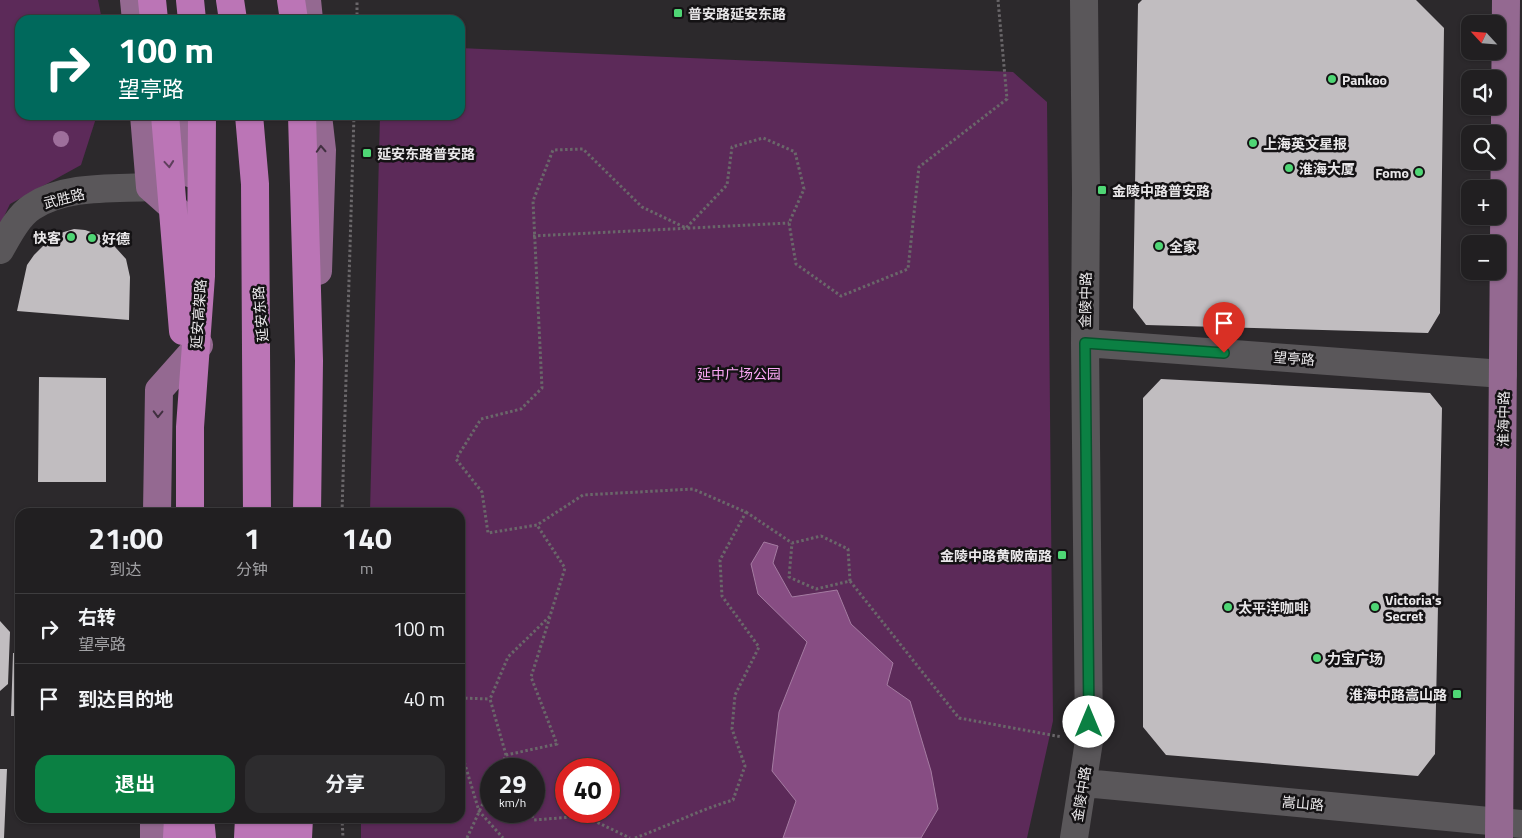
<!DOCTYPE html>
<html lang="zh">
<meta charset="utf-8">
<style>
body{margin:0;font-family:"Titillium Web","Noto Sans SC",sans-serif;background:#2d2c2e;color:#f1f3f6;height:100vh;display:flex;flex-direction:column;font-size:19px;white-space:nowrap}
*{box-sizing:border-box;margin:0}
p{font-size:16px;color:#a2a2a5}
.icon{flex:none;width:28px;height:28px;fill:none;stroke:currentColor;stroke-width:2;stroke-linecap:round;stroke-linejoin:round}
.map{position:relative;flex:1;overflow:hidden}
.drawer{position:absolute;left:15px;top:508px;width:450px;height:315px;display:flex;flex-direction:column;background:#211f21;border-radius:15px;box-shadow:0 1px 4px #0004,0 0 0 1px #3e3d3f}
.drawer>*{flex:none}
.hud{position:absolute;left:15px;top:15px;width:450px;height:105px;border-radius:15px;box-shadow:0 1px 4px #0004,0 0 0 1px #3e3d3f;background:#00695c;color:#fff;overflow:hidden}
.needle{width:32px;rotate:296deg}
.controls{position:absolute;left:1461px;top:15px;display:grid;gap:10px}
.controls a{display:grid;place-items:center;width:45px;height:45px;border-radius:10px;background:#211f21;box-shadow:0 1px 4px #0004,0 0 0 1px #3e3d3f;font-size:25px}
.speed{position:absolute;left:480px;top:758px;display:flex;gap:10px;font-size:25px;font-weight:700;text-align:center}
.speed>*{display:grid;place-content:center;width:65px;height:65px;border-radius:50%;background:#211f21;box-shadow:0 1px 4px #0004,0 0 0 1px #3e3d3f;line-height:1}
.speed small{font-size:12px;font-weight:400}
.speed .limit{border:8px solid #d22;background:#fff;color:#111}
.pin{position:absolute;display:grid;place-items:center;width:42px;height:42px;color:#fff;margin:-51px -21px;border-radius:50% 50% 50% 0;rotate:-45deg;box-shadow:0 0 5px #0007}
.pin .icon{rotate:45deg}
.me{position:absolute;width:55px;margin:-28px;rotate:0deg;stroke-linejoin:round;filter:drop-shadow(0 0 4px #0008)}
.turn{display:flex;align-items:center;gap:18px;height:105px;padding:0 20px;font-size:22px}
.turn .icon{width:65px;height:65px;stroke-width:2.5}
.turn b{display:block;font-size:35px;line-height:42px}
.eta{display:flex;justify-content:space-evenly;align-items:center;height:85px;text-align:center}
.eta b{font-size:30px;font-weight:700;line-height:35px}
.cta{display:flex;gap:10px;margin-top:auto;padding:10px 20px}
.cta a{flex:1;height:58px;border-radius:15px;background:#0b8043;color:#fff;font-size:20px;font-weight:700;line-height:58px;text-align:center}
.cta a+a{background:#2d2c2e;color:#f1f3f6}
ul{padding:0;list-style:none}
li{display:flex;align-items:center;gap:15px;height:70px;padding:0 20px;border-top:1px solid #3e3d3f}
li div{flex:1}
li b{display:block;font-size:19px}
li em{font-style:normal}
.map>svg:first-child{display:block}
.green{fill:#5c2a59;fill-rule:evenodd}
.water{fill:#874d83;stroke:#a57ca2}
.building{fill:#c1bdc0}
.lines{fill:none;stroke-linecap:round;stroke-linejoin:round}
.path{stroke:#6a676a;stroke-width:3;stroke-dasharray:2.5 2.5;stroke-linecap:butt}
.minor{stroke:#5a575a;stroke-width:28}
.major{stroke:#946991;stroke-width:28}
.highway{stroke:#bb75b6;stroke-width:28}
.tree{fill:#9e6f9b}
.oneway{stroke:#413040}
.oneway2{stroke:#5f3f5d}
.route-casing{stroke:#07532c;stroke-width:12}
.route{stroke:#0b8043;stroke-width:9}
.poi-dot{fill:#4fd675;stroke:#141214;stroke-width:2}
.labels{text-anchor:middle;dominant-baseline:central;stroke-width:5;stroke-linejoin:round;paint-order:stroke}
.poi-label{font-size:14px;font-weight:bold;fill:#eae8ea;stroke:#141214;text-anchor:start}
.street-label{font-size:14px;fill:#eae8ea;stroke:#141214}
.park-label{font-size:14px;fill:#fba8f5;stroke:#141214}
</style>
<div class="map">
<svg width="1522" height="838" viewBox="0 0 1522 838">
<rect width="100%" height="100%" fill="#2c292c"/>
<!-- green -->
<path class="green" d="M0 0H98L102 20H20V115H97L81 165 10 204 0 225Z
M460 48 1013 72 1047 102 1053 721 1027 838H361V818H460V512H370L380 115H460ZM491 769H534V811H491ZM566 769H609V811H566Z"/>
<!-- water -->
<path class="water" d="M764 542 778 546 773 563 792 597 837 590 851 624 893 663 887 685 910 701 931 771 938 809 921 838H783L796 801 772 771 779 712 807 642 758 594 751 564Z"/>
<!-- building -->
<path class="building" d="M1142 0H1416L1444 28 1440 313 1428 333 1146 325 1133 308 1138 4Z
M74 229 85 230 106 237 126 259 130 277 129 320 17 311 27 265 34 255 54 235Z
M39 377 106 378V482H38Z
M1161 379 1430 393 1442 408 1435 754 1418 776 1166 755 1143 727V398Z
M0 621 10 632 8 684 0 691Z
M13 653H20V716H11Z
M0 769H7L4 838H0Z"/>
<g class="lines">
<!-- path -->
<path class="path" d="M357 20V0
M533 236 789 223
M342 512 354 115
M746 512 792 543 821 536 848 549 850 581 816 589 789 577 792 543
M850 581 959 718 1062 737
M460 698 490 699
M460 748 479 811 503 838
M500 769 506 755 490 699 508 657 550 616 565 568 537 525
M512 769 506 755 557 744 531 677 550 617
M530 811 534 820 584 816 630 838
M342 818 343 838
M467 838 491 786
M635 838C668 826 699 810 733 800L745 766 732 729 735 695 759 647 722 596 720 560 746 512 693 489 583 495 537 525 488 533 482 492 456 459 481 419 521 409 542 388 533 201 553 150 583 149 642 207 686 228 727 185 732 147 763 138 795 152 804 189 789 223 796 264 841 296 908 269 919 167 1007 99 998 0"/>
<!-- minor -->
<path class="minor" d="M0 250C8 236 18 216 32 207 65 185 113 189 150 187
M1085 343 1503 374
M1084 783 1522 824
M1074 838 1089 741 1085 343 1086 191 1084 0"/>
<!-- major -->
<path class="major" d="M134 0 136 20
M307 0 309 20
M144 115 150 187 185 218
M187 115 190 173
M318 271 322 150 318 115
M157 512 159 390 199 345
M154 838V818
M1499 838 1506 0"/>
<!-- highway -->
<path class="highway" d="M152 0 154 20
M190 0 192 20
M230 0 233 20
M291 0 294 20
M165 115 183 331
M249 115 255 184 257 512
M302 115 309 361 307 512
M190 512V427L201 276 202 115
M200 818 202 838
M273 818V838
M177 838 178 818
M248 838 249 818
M298 838 299 818"/>
</g>
<!-- trees -->
<circle class="tree" cx="61" cy="139" r="8"/>
<!-- one-way arrows -->
<defs><path id="oneway-chevron" d="M-2-3.5L2.5 0L-2 3.5" fill="none" stroke-width="1.6" stroke-linecap="round" stroke-linejoin="round" transform="scale(1.25)"/></defs>
<g class="oneway">
<use href="#oneway-chevron" transform="translate(321 149) rotate(-93)"/>
<use href="#oneway-chevron" transform="translate(158 414) rotate(91)"/>
</g>
<use class="oneway2" href="#oneway-chevron" transform="translate(169 164) rotate(85)"/>
<g class="lines">
<!-- route casing -->
<g class="route-casing">
<path id="route" d="M1089 722 1085 343 1224 353"/>
</g>
<!-- route -->
<use href="#route" class="route"/>
</g>
<!-- markers -->
<g class="poi-dot">
<rect x="673" y="8" width="10" height="10" rx="2.5"/>
<circle cx="1332" cy="79" r="5"/>
<circle cx="1253" cy="143" r="5"/>
<rect x="362" y="148" width="10" height="10" rx="2.5"/>
<circle cx="1289" cy="168" r="5"/>
<circle cx="1419" cy="172" r="5"/>
<rect x="1097" y="185" width="10" height="10" rx="2.5"/>
<circle cx="71" cy="237" r="5"/>
<circle cx="92" cy="238" r="5"/>
<circle cx="1159" cy="246" r="5"/>
<rect x="1057" y="550" width="10" height="10" rx="2.5"/>
<circle cx="1228" cy="607" r="5"/>
<circle cx="1375" cy="607" r="5"/>
<circle cx="1317" cy="658" r="5"/>
<rect x="1452" y="689" width="10" height="10" rx="2.5"/>
</g>
<g class="labels">
<!-- poi labels -->
<g class="poi-label">
<text x="688" y="13">普安路延安东路</text>
<text x="1342" y="79">Pankoo</text>
<text x="1263" y="143">上海英文星报</text>
<text x="377" y="153">延安东路普安路</text>
<text x="1299" y="168">淮海大厦</text>
<text x="1409" y="172" text-anchor="end">Fomo</text>
<text x="1112" y="190">金陵中路普安路</text>
<text x="61" y="237" text-anchor="end">快客</text>
<text x="102" y="238">好德</text>
<text x="1169" y="246">全家</text>
<text x="1052" y="555" text-anchor="end">金陵中路黄陂南路</text>
<text x="1385" y="599">Victoria's<tspan x="1385" dy="16">Secret</tspan></text>
<text x="1238" y="607">太平洋咖啡</text>
<text x="1327" y="658">力宝广场</text>
<text x="1447" y="694" text-anchor="end">淮海中路嵩山路</text>
</g>
<!-- street labels -->
<g class="street-label">
<text transform="translate(64 198) rotate(-14)">武胜路</text>
<text transform="translate(1085 300) rotate(-89)">金陵中路</text>
<text transform="translate(198 314) rotate(-86)">延安高架路</text>
<text transform="translate(260 314) rotate(-95)">延安东路</text>
<text transform="translate(1294 358) rotate(4)">望亭路</text>
<text transform="translate(1503 419) rotate(-89)">淮海中路</text>
<text transform="translate(1081 794) rotate(-81)">金陵中路</text>
<text transform="translate(1303 803) rotate(5)">嵩山路</text>
</g>
<!-- park labels -->
<g class="park-label">
<text x="739" y="373">延中广场公园</text>
</g>
</g>
</svg>
<div class="controls">
<a><svg class="needle" viewBox="-14 -14 28 28"><path d="M0-13l5 13h-10z" fill="#e53935"/><path d="M0 13l5-13h-10z" fill="#a2a2a5"/></svg></a>
<a><svg class="icon" aria-label="sound" viewBox="0 0 24 24"><path d="M4 9h4l5-4v14l-5-4H4zM17 9q2 3 0 6"/></svg></a>
<a><svg class="icon" aria-label="search" viewBox="0 0 24 24"><circle cx="10" cy="10" r="6"/><path d="M15 15l6 6"/></svg></a>
<a>+</a>
<a>−</a>
</div>
<div class="speed"><div>29<small>km/h</small></div><div class="limit">40</div></div>
<div class="pin" style="left:1224px;top:353px;background:#d93025"><svg class="icon" aria-label="arrive" viewBox="0 0 24 24"><path d="M6 21V4h12l-3 4 3 4H6"/></svg></div>
<svg class="me" style="left:1089px;top:722px" viewBox="-20 -20 40 40"><circle r="19" fill="#fff"/><path d="M0-13L10 11 0 6-10 11z" fill="#0b8043"/></svg>
<div class="hud">
<div class="turn"><svg class="icon" aria-label="right" viewBox="0 0 24 24"><path d="M7 20v-9h11M14 6l5 5-5 5"/></svg><div><b>100 m</b>望亭路</div></div>
</div>
<section class="drawer">
<div class="eta">
<div><b>21:00</b><p>到达</p></div>
<div><b>1</b><p>分钟</p></div>
<div><b>140</b><p>m</p></div>
</div>
<ul>
<li><svg class="icon" aria-label="right" viewBox="0 0 24 24"><path d="M7 20v-9h11M14 6l5 5-5 5"/></svg><div><b>右转</b><p>望亭路</p></div><em>100 m</em></li>
<li><svg class="icon" aria-label="arrive" viewBox="0 0 24 24"><path d="M6 21V4h12l-3 4 3 4H6"/></svg><div><b>到达目的地</b></div><em>40 m</em></li>
</ul>
<div class="cta"><a>退出</a><a>分享</a></div>
</section>
</div>
